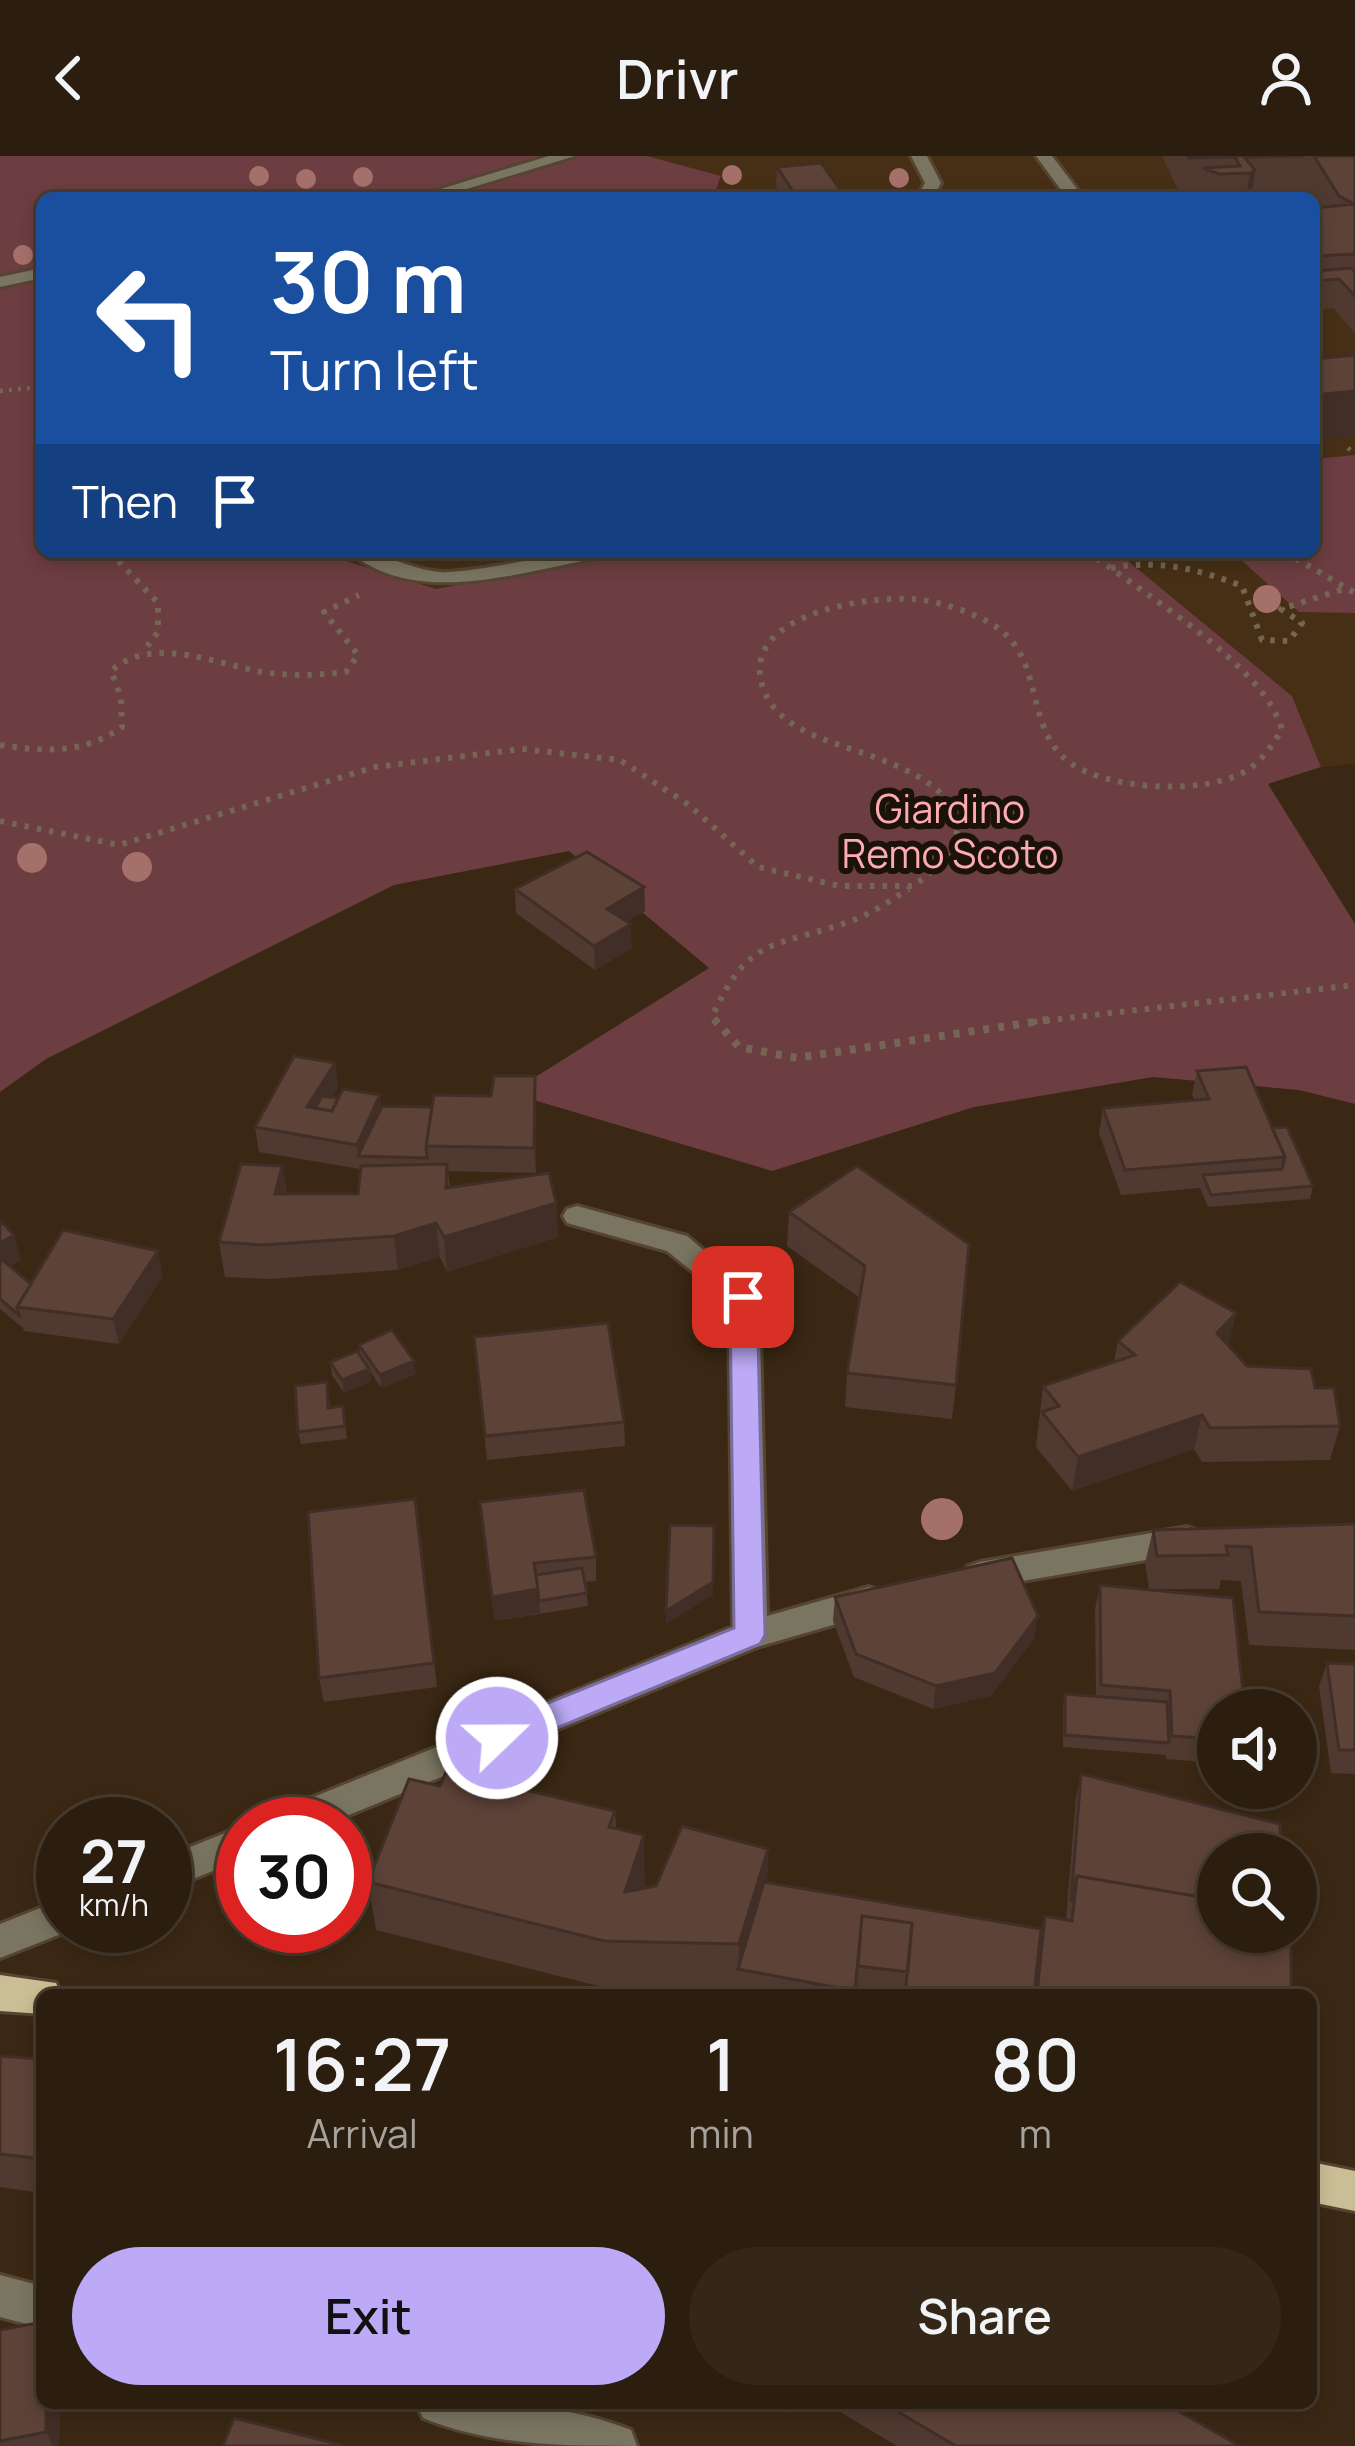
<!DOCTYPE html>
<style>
body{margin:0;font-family:Manrope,sans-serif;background:#342718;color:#f1f3f6;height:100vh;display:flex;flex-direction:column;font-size:45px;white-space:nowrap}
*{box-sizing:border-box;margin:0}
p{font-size:39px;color:#a6a29e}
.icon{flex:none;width:66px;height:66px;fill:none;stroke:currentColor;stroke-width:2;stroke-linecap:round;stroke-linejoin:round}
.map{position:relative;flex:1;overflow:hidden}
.drawer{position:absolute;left:36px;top:1833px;width:1281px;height:420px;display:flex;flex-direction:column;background:#2c1e0f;border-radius:18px;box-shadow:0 6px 18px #0003,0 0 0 3px #483c2f}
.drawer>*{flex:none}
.hud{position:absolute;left:36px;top:36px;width:1284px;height:366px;border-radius:18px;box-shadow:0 6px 18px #0003,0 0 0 3px #483c2f;background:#1a4fa0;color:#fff;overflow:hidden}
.controls{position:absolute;left:1197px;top:1533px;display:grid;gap:24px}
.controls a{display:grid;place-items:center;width:120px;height:120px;border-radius:50%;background:#2c1e0f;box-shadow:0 6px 18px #0003,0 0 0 3px #483c2f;font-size:60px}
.speed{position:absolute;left:36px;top:1641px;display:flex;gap:24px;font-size:60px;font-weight:700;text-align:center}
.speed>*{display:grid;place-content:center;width:156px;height:156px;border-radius:50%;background:#2c1e0f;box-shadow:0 6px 18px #0003,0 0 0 3px #483c2f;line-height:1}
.speed small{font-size:30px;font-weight:400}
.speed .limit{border:18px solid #d22;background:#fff;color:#111}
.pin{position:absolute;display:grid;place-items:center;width:102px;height:102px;color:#fff;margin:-51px;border-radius:24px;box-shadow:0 6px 18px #0006}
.me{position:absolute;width:132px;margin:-66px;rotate:68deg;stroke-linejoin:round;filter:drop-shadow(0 0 9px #0008)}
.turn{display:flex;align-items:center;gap:42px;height:252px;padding:0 36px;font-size:54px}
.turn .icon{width:156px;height:156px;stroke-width:2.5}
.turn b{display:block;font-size:84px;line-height:102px}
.then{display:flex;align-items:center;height:114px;padding:0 36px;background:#0003;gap:24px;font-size:45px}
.eta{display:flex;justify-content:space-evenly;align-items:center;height:204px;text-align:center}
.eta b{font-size:72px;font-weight:600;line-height:84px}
.primary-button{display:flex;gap:24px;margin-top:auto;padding:24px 36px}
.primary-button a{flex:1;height:138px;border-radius:72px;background:#bcaaf6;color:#111;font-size:48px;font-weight:600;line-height:138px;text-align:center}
.primary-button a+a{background:#342718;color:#f1f3f6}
header{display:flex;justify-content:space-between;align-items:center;height:156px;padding:0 36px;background:#2c1e0f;font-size:54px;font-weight:600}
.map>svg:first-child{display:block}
.built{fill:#462f15}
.green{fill:#6c3d41}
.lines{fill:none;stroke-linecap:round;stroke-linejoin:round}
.minor-casing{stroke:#554431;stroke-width:6}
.major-casing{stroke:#554431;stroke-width:6}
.path-far2{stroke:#756553;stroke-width:4.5;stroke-dasharray:3 6;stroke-linecap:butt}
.path-far1{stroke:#756553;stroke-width:6;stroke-dasharray:4.5 8;stroke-linecap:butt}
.path{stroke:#756553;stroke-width:8;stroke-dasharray:6 9;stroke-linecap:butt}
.minor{fill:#7a7561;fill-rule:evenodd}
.major{fill:#c9be95;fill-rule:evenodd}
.tree{fill:#a5706a}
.wall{fill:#503930}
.shaded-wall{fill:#412e27}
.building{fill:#5d4238;stroke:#412e27;stroke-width:3}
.route{fill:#bcaaf6;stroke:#7a6ea0;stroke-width:3}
.labels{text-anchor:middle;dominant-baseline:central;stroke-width:12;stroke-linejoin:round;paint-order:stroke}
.park-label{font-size:39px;fill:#fdabb1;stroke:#1b130a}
</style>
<header><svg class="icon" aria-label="back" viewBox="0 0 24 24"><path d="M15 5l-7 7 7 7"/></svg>Drivr<svg class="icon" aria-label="person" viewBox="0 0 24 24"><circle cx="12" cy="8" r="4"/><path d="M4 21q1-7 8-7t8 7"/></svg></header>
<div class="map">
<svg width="1355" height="2290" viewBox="0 0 1355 2290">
<rect width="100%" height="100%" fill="#3a2814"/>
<!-- built -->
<path class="built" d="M647 0H1355V608L1321 611 1292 540 1117 396H1314V42H713L721 21Z
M339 396H627L436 433 345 405Z"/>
<!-- green -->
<path class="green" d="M0 0H647L721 20 713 42H42V396H339L346 405 436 433 627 396H1117L1292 540 1321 611 1268 628 1355 768V948L1299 934 1153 921 974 951 772 1015 510 937 709 812 569 695 394 729 46 903 0 936Z
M1355 299V457L1299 456 1232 396H1314V303Z"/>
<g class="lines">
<!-- minor casing -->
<g class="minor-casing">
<path id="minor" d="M549 0H575L437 42H411Z
M911 0H927L941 27 933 42H917L925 27Z
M1036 0H1052L1084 42H1067Z
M42 112V122L0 131V121Z
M350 396C388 396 418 418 449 416 503 412 553 396 607 396L597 402C522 416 415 452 350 396Z
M577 1050 687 1080 759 1141 767 1460 869 1431 881 1435 886 1445 881 1455 757 1491 327 1668H269L274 1657 733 1471 729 1145 667 1095 567 1067 563 1060 567 1053Z
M1187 1371 1199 1375 1203 1384 1199 1393 1187 1397 980 1432 968 1428 963 1419 968 1410 980 1406Z
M243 1670V1703L165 1734V1701Z
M63 1743V1770L76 1772 0 1802V1768Z
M0 2119 42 2130V2172L0 2161Z
M416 2247C490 2247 561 2246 631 2274L637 2290C563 2290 492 2290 423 2262Z"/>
</g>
<!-- major casing -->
<g class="major-casing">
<path id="major" d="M0 1819 56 1827 61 1839H42V1858L0 1855Z
M1311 2006 1355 2015V2055L1311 2046Z"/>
</g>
<!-- path-far2 -->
<path class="path-far2" d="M0 235 42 231
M1348 292 1355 298"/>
<!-- path-far1 -->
<path class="path-far1" d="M110 396 158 447V476L142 497
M1285 396 1355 437
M1111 412C1158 403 1198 413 1242 430L1262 484 1289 485 1302 467 1281 453 1344 433
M0 589C44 596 84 598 122 571L121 541 111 515C154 477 219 510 269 517 294 520 320 519 346 516L358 499 324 456 359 439
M0 665 119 689 375 611 522 593 620 604 689 649 758 711 840 730H913L947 704 961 664C919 583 788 604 763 532 738 459 864 440 912 443 938 445 967 454 990 467 1044 497 1024 561 1062 600 1097 635 1205 640 1246 615 1262 605 1272 589 1282 574 1266 512 1150 442 1098 403L1075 396
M717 866 712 861C749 778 776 792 851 765 872 758 890 744 909 733
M1033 866 1355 829"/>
<!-- path -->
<path class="path" d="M714 863 739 891 797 902 1053 863"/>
<!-- minor -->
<use href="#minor" class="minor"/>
<!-- major -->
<use href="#major" class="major"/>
</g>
<!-- trees -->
<g class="tree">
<circle cx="732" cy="19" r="10"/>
<circle cx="259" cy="20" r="10"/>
<circle cx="363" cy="21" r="10"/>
<circle cx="899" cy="22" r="10"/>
<circle cx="306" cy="23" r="10"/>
<circle cx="23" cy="99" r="10"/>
<circle cx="1267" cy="443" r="14"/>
<circle cx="32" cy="702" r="15"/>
<circle cx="137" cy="711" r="15"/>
<circle cx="942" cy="1363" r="21"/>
</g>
<!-- wall -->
<path class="wall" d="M1162 0H1355V177L1333 152 1314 154V42H1182Z
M777 11 846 42H784L776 31Z
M644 731 645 755 627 765 632 792 595 814 516 757 515 733Z
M335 907 338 931 332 941 382 950 432 951 536 944V1017L448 1015 450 1032 556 1047 558 1081 447 1116 440 1101 398 1114 268 1123 225 1121 219 1086 282 1010 287 1038H358L360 1013 259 996 255 971Z
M1197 915 1272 972 1313 1030 1310 1043 1208 1051 1200 1032 1121 1039 1099 977 1103 952 1195 945 1192 939Z
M857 1010 956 1229 952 1263 845 1251 847 1217 860 1142 787 1090 789 1056Z
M0 1065 21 1104 10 1110 31 1128 163 1120 119 1188 24 1175 23 1172 0 1153Z
M1236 1157 1228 1190 1247 1210 1315 1232 1340 1270 1330 1304 1202 1306 1194 1293 1072 1335 1036 1291 1043 1230 1114 1206 1118 1185Z
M474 1181 624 1266 625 1290 487 1304Z
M359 1189 416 1218 381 1232 370 1215 371 1225 344 1237 332 1219 330 1206 360 1199Z
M329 1239 330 1252 343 1250 347 1283 301 1288 298 1276Z
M415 1343 437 1531 324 1546 319 1522Z
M1355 1368V1494L1249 1489 1241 1425 1221 1424 1219 1433H1149L1145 1407 1153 1374Z
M482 1370 596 1401V1425L585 1426 588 1450 495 1465Z
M1100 1429 1218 1554V1607L1166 1603V1599L1063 1591V1550L1065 1538 1096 1540 1095 1453Z
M835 1441 1034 1483 991 1540 933 1553 854 1521 833 1465Z
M1327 1507 1355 1508V1618L1331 1617 1319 1530Z
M1081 1618 1218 1698 1291 1839H758L737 1835 606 1832 376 1774 368 1726 440 1630 615 1655 616 1672 644 1679 643 1732 768 1693 767 1727 1040 1781 1045 1760 1066 1764 1076 1641Z
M0 1900 42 1903V2037L0 2031Z
M0 2174 42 2247H60L59 2290H0Z
M771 2247H793L787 2257Z
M825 2247H1164L1240 2290H897Z"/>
<!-- shaded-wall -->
<path class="shaded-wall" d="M1255 14 1251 42H1246L1250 17Z
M1355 235V280L1314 284V239Z
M644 731 645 755 608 777 607 753Z
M631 768 632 792 595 814 594 790Z
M335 907 338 931 318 964 307 951Z
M535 920 536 944V1017L534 992Z
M380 939 383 963 358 1000 357 989Z
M282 1010 288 1044 275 1038Z
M556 1047 558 1081 447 1116 444 1081Z
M436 1067 440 1101 398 1114 394 1080Z
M14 1079 21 1104 0 1116V1087Z
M158 1095 163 1120 119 1188 113 1163Z
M1236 1157 1228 1192 1217 1177Z
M414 1205 416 1218 381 1232 380 1219Z
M369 1213 371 1225 344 1237 342 1224Z
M1202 1259 1194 1293 1072 1335 1078 1301Z
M713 1426V1439L666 1468V1455Z
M538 1433 540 1457 495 1465 492 1441Z
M1038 1460 1034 1483 991 1540 933 1553 936 1530Z
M644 1679 645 1728 627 1784 625 1736Z
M768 1693 766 1741 738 1813 739 1788Z
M46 2247H60L59 2290H53L46 2276Z"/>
<!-- building -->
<path class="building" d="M1188 0H1304L1244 1 1255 14 1250 17 1219 18 1203 12 1240 10 1235 1 1189 2Z
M1314 0H1355V98L1314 100V52L1354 48 1339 40Z
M821 7 846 42H786L796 40 777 11Z
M1351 112 1355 116V140L1339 123 1314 125V115Z
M1355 199V235L1314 239V203Z
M587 696 644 731 607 753 631 768 594 790 515 733Z
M294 900 335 907 307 951 332 955 343 933 380 939 357 989 255 971Z
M1246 911 1285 1001 1125 1014 1103 952 1209 943 1197 915Z
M494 920H535L534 992 426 990 434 939 491 940Z
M322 940 338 942 332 955 315 952Z
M382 950 432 951 426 990 427 1002 358 1000Z
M1287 971 1313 1030 1211 1039 1203 1019 1282 1013 1285 1001 1272 972Z
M241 1008 282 1010 275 1038H358L361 1010 447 1008 446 1032 549 1017 556 1047 444 1081 436 1067 394 1080 262 1089 219 1086Z
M857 1010 969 1088 956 1229 847 1217 865 1110 789 1056Z
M0 1065 14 1079 0 1087Z
M63 1074 158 1095 113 1163 17 1151Z
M0 1102 31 1128 17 1151 19 1159 0 1143Z
M1180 1126 1236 1157 1217 1177 1247 1210 1311 1213 1315 1232H1334L1340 1270 1210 1272 1202 1259 1078 1301 1042 1256 1059 1250 1043 1230 1135 1199 1118 1185Z
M608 1167 624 1266 485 1280 474 1181Z
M392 1174 414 1205 380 1219 359 1189Z
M357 1195 369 1213 342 1224 330 1206Z
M327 1226 328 1252 343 1250 345 1270 298 1276 295 1230Z
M584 1334 596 1401 534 1407 538 1433 492 1441 480 1346Z
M415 1343 434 1507 319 1522 308 1356Z
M1355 1368V1460L1259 1456 1251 1391 1226 1390 1228 1399 1157 1400 1153 1374Z
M670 1369 714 1370 713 1426 666 1455Z
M1012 1402 1038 1460 995 1517 936 1530 856 1498 835 1441Z
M582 1412 587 1437 539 1445 536 1419Z
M1100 1429 1233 1442 1245 1554H1218V1583L1172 1580 1170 1535 1101 1529Z
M1327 1507 1355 1508V1594H1339Z
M1065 1538 1167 1546 1169 1587 1065 1579Z
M446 1616 615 1655 609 1671 644 1679 625 1736 656 1730 682 1670 768 1693 739 1788 604 1785 368 1726 409 1623 440 1630Z
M1081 1618 1280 1668 1281 1698H1218V1744L1077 1720 1071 1746Z
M1077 1720 1218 1744V1776H1291V1839H1048L1037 1837 1045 1760 1072 1765Z
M764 1726 1041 1773 1034 1839H905L912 1767 862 1760 855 1835 738 1813Z
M862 1760 912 1767 908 1816 858 1810Z
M0 1900 42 1903V2003L0 1998Z
M42 2166V2247H46V2276L0 2285V2174Z
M883 2247H1164L1240 2290H956Z
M234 2262 345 2290H223Z"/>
<!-- route -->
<path class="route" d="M743 1131 757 1141 765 1479 760 1488 508 1592 497 1595 486 1592 481 1582 486 1572 734 1472 730 1141Z"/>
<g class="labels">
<!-- park labels -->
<g class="park-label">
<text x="950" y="652">Giardino<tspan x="950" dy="45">Remo Scoto</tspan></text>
</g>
</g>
</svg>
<div class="controls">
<a><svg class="icon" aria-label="sound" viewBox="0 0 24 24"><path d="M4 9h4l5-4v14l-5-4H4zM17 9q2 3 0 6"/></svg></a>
<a><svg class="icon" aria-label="search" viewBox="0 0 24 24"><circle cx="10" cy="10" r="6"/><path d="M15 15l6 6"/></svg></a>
</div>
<div class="speed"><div>27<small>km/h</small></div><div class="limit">30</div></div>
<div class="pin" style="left:743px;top:1141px;background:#d93025"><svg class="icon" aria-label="arrive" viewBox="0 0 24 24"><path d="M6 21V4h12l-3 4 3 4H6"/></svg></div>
<svg class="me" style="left:497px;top:1582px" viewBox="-20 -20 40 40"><circle r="17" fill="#bcaaf6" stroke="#fff" stroke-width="3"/><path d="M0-11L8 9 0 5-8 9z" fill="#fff"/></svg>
<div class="hud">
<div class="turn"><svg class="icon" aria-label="left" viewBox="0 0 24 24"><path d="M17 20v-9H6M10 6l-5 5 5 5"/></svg><div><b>30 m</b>Turn left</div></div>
<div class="then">Then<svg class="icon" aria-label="arrive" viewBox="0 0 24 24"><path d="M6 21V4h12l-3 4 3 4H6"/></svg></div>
</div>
<section class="drawer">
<div class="eta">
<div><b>16:27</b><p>Arrival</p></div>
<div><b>1</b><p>min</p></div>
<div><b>80</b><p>m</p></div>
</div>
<div class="primary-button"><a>Exit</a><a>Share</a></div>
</section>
</div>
